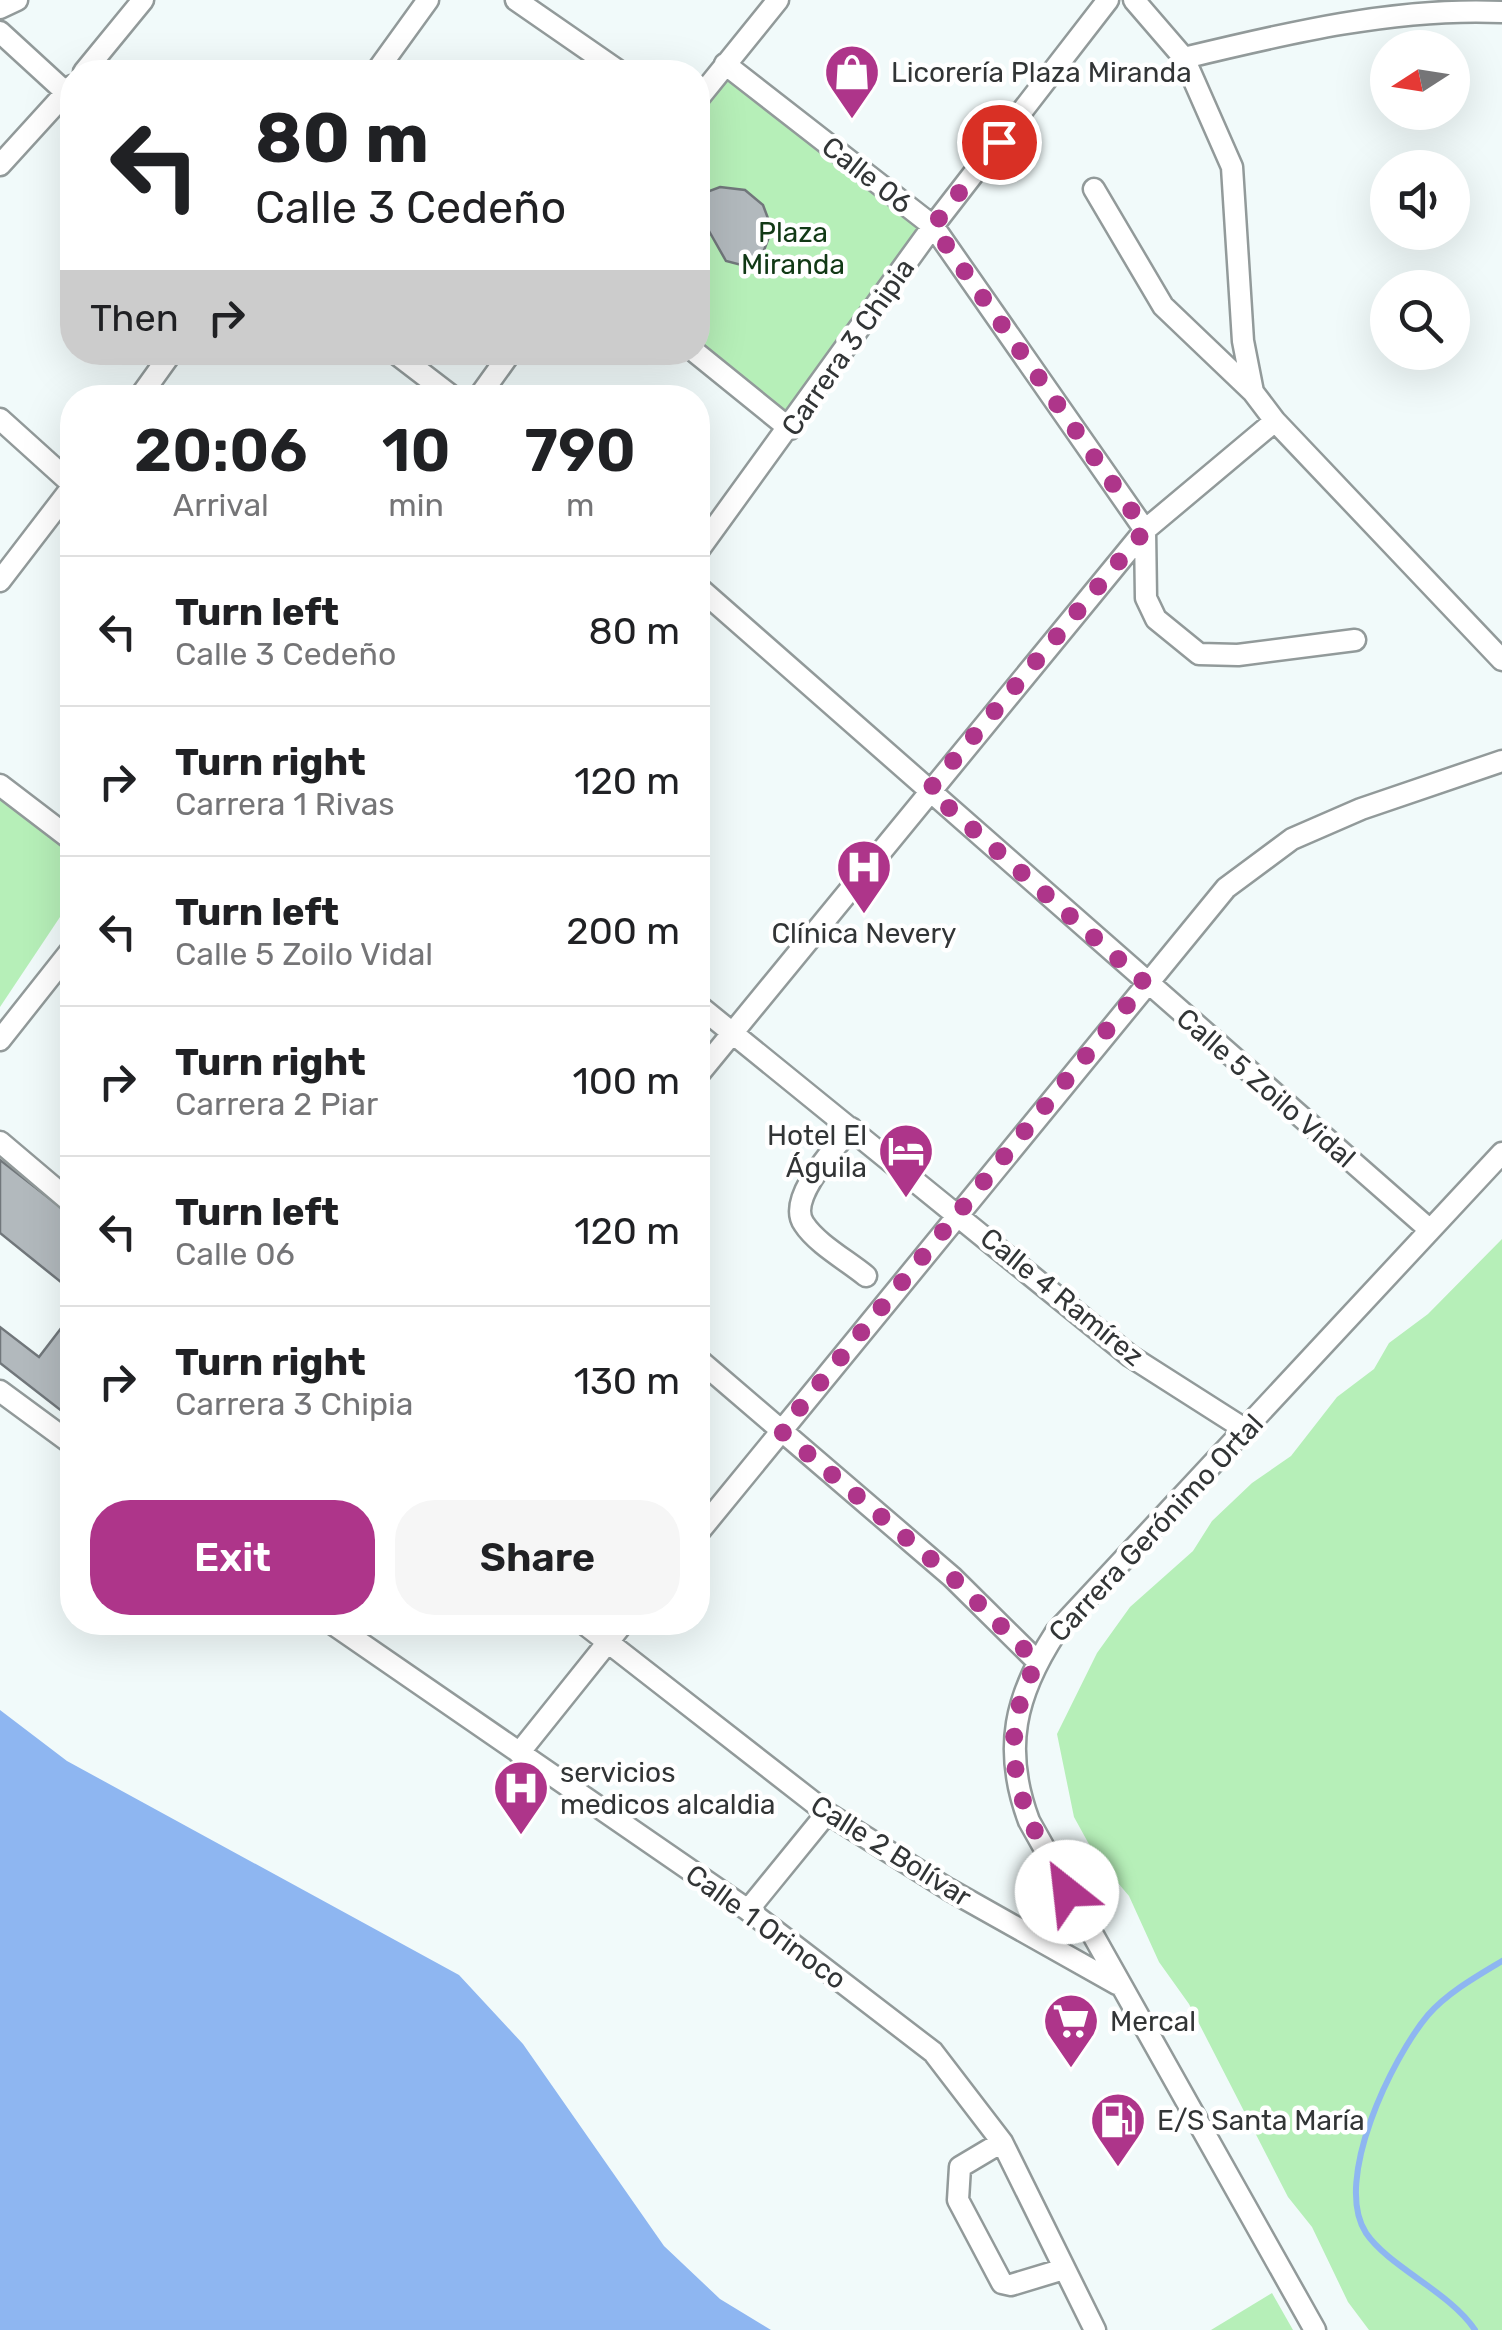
<!DOCTYPE html>
<meta charset="utf-8">
<style>
body{margin:0;font-family:Rubik,sans-serif;background:#f6f6f6;color:#202124;height:100vh;display:flex;flex-direction:column;font-size:38px;white-space:nowrap}
*{box-sizing:border-box;margin:0}
p{font-size:32px;color:#757577}
.icon{flex:none;width:55px;height:55px;fill:none;stroke:currentColor;stroke-width:2;stroke-linecap:round;stroke-linejoin:round}
.map{position:relative;flex:1;overflow:hidden}
.panel{position:absolute;left:60px;top:385px;width:650px;height:1250px;display:flex;flex-direction:column;background:#fff;border-radius:40px;box-shadow:0 10px 40px #0002}
.panel>*{flex:none}
.banner{position:absolute;left:60px;top:60px;width:650px;height:305px;border-radius:40px;box-shadow:0 10px 40px #0002;background:#fff;color:#202124;overflow:hidden}
.needle{width:65px;rotate:258deg}
.controls{position:absolute;left:1370px;top:30px;display:grid;gap:20px}
.controls a{display:grid;place-items:center;width:100px;height:100px;border-radius:50%;background:#fff;box-shadow:0 10px 40px #0002;font-size:50px}
.pin{position:absolute;display:grid;place-items:center;width:85px;height:85px;color:#fff;margin:-42px;border:5px solid #fff;border-radius:50%;box-shadow:0 2px 10px #0007}
.me{position:absolute;width:110px;margin:-55px;rotate:331deg;stroke-linejoin:round;filter:drop-shadow(0 0 8px #0008)}
.turn{display:flex;align-items:center;gap:35px;height:210px;padding:0 30px;font-size:45px}
.turn .icon{width:130px;height:130px;stroke-width:2.5}
.turn b{display:block;font-size:70px;line-height:85px}
.then{display:flex;align-items:center;height:95px;padding:0 30px;background:#0003;gap:20px;font-size:38px}
.eta{display:flex;justify-content:space-evenly;align-items:center;height:170px;text-align:center}
.eta b{font-size:60px;font-weight:600;line-height:70px}
.button{display:flex;gap:20px;margin-top:auto;padding:20px 30px}
.button a{flex:1;height:115px;border-radius:40px;background:#ae358a;color:#fff;font-size:40px;font-weight:600;line-height:115px;text-align:center}
.button a+a{background:#f6f6f6;color:#202124}
ul{padding:0;list-style:none}
li{display:flex;align-items:center;gap:30px;height:150px;padding:0 30px;border-top:2px solid #e0e0e0}
li div{flex:1}
li b{display:block;font-size:38px}
li em{font-style:normal}
.map>svg:first-child{display:block}
.green{fill:#b6efb8}
.water{fill:#8eb6f1}
.lines{fill:none;stroke-linecap:round;stroke-linejoin:round}
.stream{stroke:#8eb6f1;stroke-width:6}
.building{fill:#b2b9bd;stroke:#71777b;stroke-width:2.5}
.minor-casing{stroke:#929a9a;stroke-width:25}
.minor{stroke:#fff;stroke-width:20}
.route{stroke:#ae358a;stroke-width:18;stroke-dasharray:0 32.4}
.labels{text-anchor:middle;dominant-baseline:central;stroke-width:9;stroke-linejoin:round;paint-order:stroke}
.poi-label{font-size:28px;fill:#323536;stroke:#fff;text-anchor:start}
.street-label{font-size:28px;fill:#323536;stroke:#fff}
.park-label{font-size:28px;fill:#113915;stroke:#fff}
</style>
<div class="map">
<svg width="1502" height="2330" viewBox="0 0 1502 2330">
<rect width="100%" height="100%" fill="#f1fafa"/>
<!-- green -->
<path class="green" d="M727 74 923 227 789 420 698 346V113Z
M0 780 72 842V899L0 1007Z
M1502 1239V2330H1369L1348 2302 1312 2227 1288 2197 1189 2004 1159 1962 1129 1896 1096 1857 1074 1817 1057 1734 1097 1653 1130 1607 1193 1551 1212 1521 1252 1483 1291 1456 1337 1397 1374 1369 1389 1343 1428 1314Z
M1272 2293 1293 2330H1211Z"/>
<!-- water -->
<path class="water" d="M0 1710 67 1761 459 1975 523 2044 664 2246 720 2299 771 2330H0Z"/>
<g class="lines">
<!-- stream -->
<path class="stream" d="M1475 2330C1450 2292 1389 2267 1366 2233 1332 2181 1392 2058 1428 2015 1447 1993 1477 1976 1502 1961"/>
</g>
<!-- building -->
<path class="building" d="M720 187 745 190 763 205 772 229 757 269 726 261 705 224 704 193Z
M0 1160 72 1216V1291L0 1233Z
M72 1314V1419L0 1363V1327L39 1357Z"/>
<g class="lines">
<!-- minor casing -->
<g class="minor-casing">
<path id="minor" d="M516 0 620 72
M1134 0 1184 58 1232 167 1243 341 1253 392 1275 421 1502 660
M0 8 17 0
M0 32 72 98
M1184 58C1287 33 1397 7 1502 12
M725 64 933 226 1145 530 1146 598 1156 619 1199 654 1238 655 1355 640
M84 72 143 0
M376 72 428 0
M698 99 778 0
M0 165 72 86
M1094 189 1163 306 1253 392
M394 352 454 398
M695 352 790 429
M139 398 172 352
M478 398 511 352
M0 419 72 484
M698 551 933 226 1108 0
M0 581 72 487
M698 587 1430 1230
M0 785 72 840
M698 1005 1130 1356 1246 1430
M0 1040 72 949
M698 1075 1145 530 1275 421
M851 1128C835 1148 786 1199 804 1224 817 1244 848 1261 866 1276
M0 1142 72 1203
M698 1359 952 1577 1037 1661
M0 1391 72 1444
M698 1533 1226 888 1292 839 1361 809 1502 761
M330 1622 748 1910 933 2052 1002 2142 1095 2330
M582 1622 827 1813 948 1889 1117 1984
M519 1753 624 1622
M748 1910 827 1813
M1002 2142 960 2167 958 2200 1002 2283 1011 2285 1064 2269
M1315 2330 1029 1821C1002 1749 1015 1695 1056 1632L1502 1153"/>
</g>
<!-- minor -->
<use href="#minor" class="minor"/>
</g>
<g class="lines">
<!-- route -->
<path class="route" d="M999 142 933 226 1145 530 929 790 1145 983 781 1431 952 1577 1037 1662C990 1751 1022 1812 1067 1892"/>
</g>
<!-- icons -->
<defs>
<g id="shop-pin" transform="scale(2.875)"><path d="M0 17L-7.5 6A9.5 9.5 0 1 1 7.5 6Z" fill="#ae358a" stroke="#fff"/><path d="M-5-2.5h2.3a2.7 3.5 0 0 1 5.4 0H5L5.5 6h-11ZM-1.5-2.5h3a1.5 2.3 0 0 0-3 0Z" fill="#fff"/></g>
<g id="hospital-pin" transform="scale(2.875)"><path d="M0 17L-7.5 6A9.5 9.5 0 1 1 7.5 6Z" fill="#ae358a" stroke="#fff"/><path d="M-5-5h3v3.5h4V-5h3V5h-3V1.5h-4V5h-3Z" fill="#fff"/></g>
<g id="hotel-pin" transform="scale(2.875)"><path d="M0 17L-7.5 6A9.5 9.5 0 1 1 7.5 6Z" fill="#ae358a" stroke="#fff"/><path d="M-6-4.5h1.5V1H6V5H4.5V3h-9V5H-6ZM-4 0a1.8 1.8 0 1 1 3.6 0ZM.5 0V-2.5h3Q6-2.5 6 0Z" fill="#fff"/></g>
<g id="supermarket-pin" transform="scale(2.875)"><path d="M0 17L-7.5 6A9.5 9.5 0 1 1 7.5 6Z" fill="#ae358a" stroke="#fff"/><path d="M-6-5.5h2.5l.6 2H6L4.5 2H-2.5L-4.4-4H-6ZM-1.5 3.2a1.3 1.3 0 1 0 .1 0ZM3 3.2a1.3 1.3 0 1 0 .1 0Z" fill="#fff"/></g>
<g id="fuel-pin" transform="scale(2.875)"><path d="M0 17L-7.5 6A9.5 9.5 0 1 1 7.5 6Z" fill="#ae358a" stroke="#fff"/><path d="M-5.5-6h7V0h2V4h1.3V-2.5L3-4.5l.8-.8L6-3V5H2.5V1h-1V6h-7ZM-4.2-4.7v3.2H.2V-4.7Z" fill="#fff"/></g>
</defs>
<g fill-rule="evenodd">
<use href="#shop-pin" x="852" y="72"/>
<use href="#hospital-pin" x="864" y="867"/>
<use href="#hotel-pin" x="906" y="1151"/>
<use href="#hospital-pin" x="521" y="1788"/>
<use href="#supermarket-pin" x="1071" y="2021"/>
<use href="#fuel-pin" x="1118" y="2120"/>
</g>
<g class="labels">
<!-- poi labels -->
<g class="poi-label">
<text x="891" y="72">Licorería Plaza Miranda</text>
<text x="864" y="933" text-anchor="middle">Clínica Nevery</text>
<text x="867" y="1135" text-anchor="end">Hotel El<tspan x="867" dy="32">Águila</tspan></text>
<text x="560" y="1772">servicios<tspan x="560" dy="32">medicos alcaldia</tspan></text>
<text x="1110" y="2021">Mercal</text>
<text x="1157" y="2120">E/S Santa María</text>
</g>
<!-- street labels -->
<g class="street-label">
<text transform="translate(867 175) rotate(38)">Calle 06</text>
<text transform="translate(848 347) rotate(-55)">Carrera 3 Chipia</text>
<text transform="translate(1266 1088) rotate(41)">Calle 5 Zoilo Vidal</text>
<text transform="translate(1062 1297) rotate(39)">Calle 4 Ramírez</text>
<text transform="translate(1156 1528) rotate(-47)">Carrera Gerónimo Ortal</text>
<text transform="translate(891 1851) rotate(32)">Calle 2 Bolívar</text>
<text transform="translate(766 1927) rotate(36)">Calle 1 Orinoco</text>
</g>
<!-- park labels -->
<g class="park-label">
<text x="793" y="232">Plaza<tspan x="793" dy="32">Miranda</tspan></text>
</g>
</g>
</svg>
<div class="controls">
<a><svg class="needle" viewBox="-14 -14 28 28"><path d="M0-13l5 13h-10z" fill="#e53935"/><path d="M0 13l5-13h-10z" fill="#757577"/></svg></a>
<a><svg class="icon" aria-label="sound" viewBox="0 0 24 24"><path d="M4 9h4l5-4v14l-5-4H4zM17 9q2 3 0 6"/></svg></a>
<a><svg class="icon" aria-label="search" viewBox="0 0 24 24"><circle cx="10" cy="10" r="6"/><path d="M15 15l6 6"/></svg></a>
</div>
<div class="pin" style="left:999px;top:142px;background:#d93025"><svg class="icon" aria-label="arrive" viewBox="0 0 24 24"><path d="M6 21V4h12l-3 4 3 4H6"/></svg></div>
<svg class="me" style="left:1067px;top:1892px" viewBox="-20 -20 40 40"><circle r="19" fill="#fff"/><path d="M0-13L10 11 0 6-10 11z" fill="#ae358a"/></svg>
<div class="banner">
<div class="turn"><svg class="icon" aria-label="left" viewBox="0 0 24 24"><path d="M17 20v-9H6M10 6l-5 5 5 5"/></svg><div><b>80 m</b>Calle 3 Cedeño</div></div>
<div class="then">Then<svg class="icon" aria-label="right" viewBox="0 0 24 24"><path d="M7 20v-9h11M14 6l5 5-5 5"/></svg></div>
</div>
<section class="panel">
<div class="eta">
<div><b>20:06</b><p>Arrival</p></div>
<div><b>10</b><p>min</p></div>
<div><b>790</b><p>m</p></div>
</div>
<ul>
<li><svg class="icon" aria-label="left" viewBox="0 0 24 24"><path d="M17 20v-9H6M10 6l-5 5 5 5"/></svg><div><b>Turn left</b><p>Calle 3 Cedeño</p></div><em>80 m</em></li>
<li><svg class="icon" aria-label="right" viewBox="0 0 24 24"><path d="M7 20v-9h11M14 6l5 5-5 5"/></svg><div><b>Turn right</b><p>Carrera 1 Rivas</p></div><em>120 m</em></li>
<li><svg class="icon" aria-label="left" viewBox="0 0 24 24"><path d="M17 20v-9H6M10 6l-5 5 5 5"/></svg><div><b>Turn left</b><p>Calle 5 Zoilo Vidal</p></div><em>200 m</em></li>
<li><svg class="icon" aria-label="right" viewBox="0 0 24 24"><path d="M7 20v-9h11M14 6l5 5-5 5"/></svg><div><b>Turn right</b><p>Carrera 2 Piar</p></div><em>100 m</em></li>
<li><svg class="icon" aria-label="left" viewBox="0 0 24 24"><path d="M17 20v-9H6M10 6l-5 5 5 5"/></svg><div><b>Turn left</b><p>Calle 06</p></div><em>120 m</em></li>
<li><svg class="icon" aria-label="right" viewBox="0 0 24 24"><path d="M7 20v-9h11M14 6l5 5-5 5"/></svg><div><b>Turn right</b><p>Carrera 3 Chipia</p></div><em>130 m</em></li>
</ul>
<div class="button"><a>Exit</a><a>Share</a></div>
</section>
</div>
